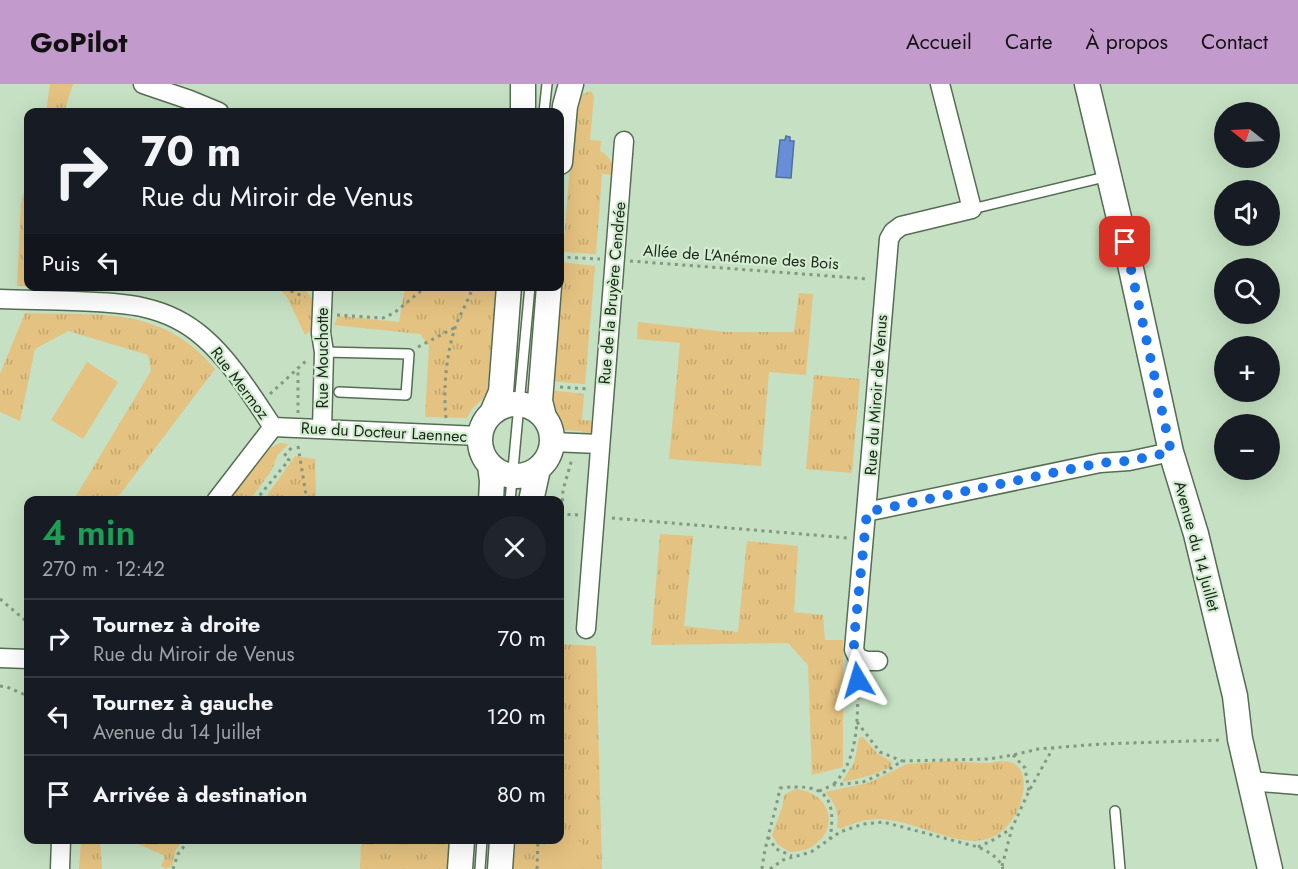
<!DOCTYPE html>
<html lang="fr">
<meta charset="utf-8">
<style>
body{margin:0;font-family:Jost,sans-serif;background:#20242c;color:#f1f3f6;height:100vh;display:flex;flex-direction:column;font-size:22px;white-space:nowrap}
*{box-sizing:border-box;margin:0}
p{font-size:20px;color:#9ea1a6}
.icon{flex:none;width:33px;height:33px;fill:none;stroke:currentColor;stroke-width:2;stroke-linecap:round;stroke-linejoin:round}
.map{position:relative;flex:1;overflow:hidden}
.panel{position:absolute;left:24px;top:412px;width:540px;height:348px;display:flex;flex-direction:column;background:#171b24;border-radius:12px;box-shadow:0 6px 24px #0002}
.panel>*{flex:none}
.guide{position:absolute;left:24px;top:24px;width:540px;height:183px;border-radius:12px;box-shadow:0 6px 24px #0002;background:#171b24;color:#f1f3f6;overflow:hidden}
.needle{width:39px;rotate:288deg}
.fabs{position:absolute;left:1214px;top:18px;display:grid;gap:12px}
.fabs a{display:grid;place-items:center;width:66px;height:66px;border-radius:50%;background:#171b24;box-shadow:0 6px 24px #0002;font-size:30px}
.pin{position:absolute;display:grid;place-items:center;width:51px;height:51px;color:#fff;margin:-26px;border-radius:12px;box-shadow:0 3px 9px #0006}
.me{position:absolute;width:66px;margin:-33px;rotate:353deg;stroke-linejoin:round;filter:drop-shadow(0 0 4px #0008)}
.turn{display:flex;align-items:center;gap:21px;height:126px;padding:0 18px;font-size:27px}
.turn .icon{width:78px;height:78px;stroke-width:2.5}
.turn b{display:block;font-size:42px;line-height:51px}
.then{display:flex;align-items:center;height:57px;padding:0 18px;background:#0003;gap:12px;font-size:22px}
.round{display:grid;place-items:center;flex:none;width:63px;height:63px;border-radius:32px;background:#20242c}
.headline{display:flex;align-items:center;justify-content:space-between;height:102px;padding:0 18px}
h1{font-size:36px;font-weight:600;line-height:45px;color:#1e9e55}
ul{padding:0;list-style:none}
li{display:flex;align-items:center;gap:18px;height:78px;padding:0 18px;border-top:2px solid #363941}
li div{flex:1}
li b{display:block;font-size:22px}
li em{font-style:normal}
header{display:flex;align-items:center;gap:36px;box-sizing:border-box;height:84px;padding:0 30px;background:#c39acc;color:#111}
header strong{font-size:28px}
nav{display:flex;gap:33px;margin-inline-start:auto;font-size:21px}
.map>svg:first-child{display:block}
.grass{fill:url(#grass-tufts)}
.pitch{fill:#e4c281}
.water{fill:#688ed8;stroke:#516f9f;stroke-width:1.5}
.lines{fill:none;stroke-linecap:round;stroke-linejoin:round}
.lane-casing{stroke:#556e53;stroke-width:12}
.street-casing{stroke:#556e53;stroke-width:21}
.secondary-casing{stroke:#556e53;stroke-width:27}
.path{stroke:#839781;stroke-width:3;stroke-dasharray:3 4.5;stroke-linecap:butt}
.lane{stroke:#fff;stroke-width:9}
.street{stroke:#fff;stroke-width:18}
.secondary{stroke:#fff;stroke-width:24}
.route{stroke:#1a73e8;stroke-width:10;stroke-dasharray:0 18}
.labels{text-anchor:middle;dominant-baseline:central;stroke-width:4.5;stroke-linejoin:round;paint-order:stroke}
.street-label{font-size:16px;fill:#1c261b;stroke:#d2edcf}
</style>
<header>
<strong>GoPilot</strong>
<nav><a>Accueil</a><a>Carte</a><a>À propos</a><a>Contact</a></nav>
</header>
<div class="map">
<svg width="1298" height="785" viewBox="0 0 1298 785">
<defs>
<pattern id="grass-tufts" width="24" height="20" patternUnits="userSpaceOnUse" patternTransform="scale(1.5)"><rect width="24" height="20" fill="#e4c281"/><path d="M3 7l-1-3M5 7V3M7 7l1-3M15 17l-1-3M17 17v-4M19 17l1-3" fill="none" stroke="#c3a76f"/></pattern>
</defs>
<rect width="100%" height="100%" fill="#c5e0c2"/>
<!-- grass -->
<path class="grass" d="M50 0H73L64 28H46Z
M591 7 594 12 590 56 601 57 600 67C610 72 614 80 613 91L602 90 596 170 563 168 575 20 583 10Z
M28 94V202H17L21 119Z
M560 178 595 182 585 300 549 297 560 202Z
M277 203H303L316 219 315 243 305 251 287 213Z
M405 203H497L487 311 472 325 467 334 425 333 429 262 420 250 334 241 338 232 399 238Z
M799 209 813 210 806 291 769 288 761 382 669 375 680 259 637 255 638 238 726 248H794Z
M25 229C101 232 161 221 215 285L115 417H73L151 287 148 271 68 247 35 265 20 337 0 328V290Z
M814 291 860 295 852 389 806 385Z
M549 306 584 310 582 336 593 337 592 347 582 353 583 347 565 346 560 333 552 321Z
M280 359 288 360 277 372 272 386 249 417H227L267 366Z
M295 372 315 375 316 412 416 417H263Z
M660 450 693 452 684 542 738 548 747 457 798 462 794 528 823 531 825 556H843V683L812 691 808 581 788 559 651 561Z
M560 560 596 562 602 785H513L515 756H560Z
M863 653 877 669 892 678 891 683 872 691 844 698 843 696 854 679 859 654Z
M946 677C960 677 974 679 987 679 994 679 1003 676 1010 678 1030 684 1024 713 1018 726 988 785 936 742 889 736 872 733 856 738 840 745L837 743C839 727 835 719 825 708L868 699 907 680Z
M795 705C830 708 841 743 813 762 806 767 797 767 790 768L777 760 772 751 782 724 784 711Z
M81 756H100L102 785H79Z
M129 756H183L175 767 172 782 166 785 161 782 165 772Z
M361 756H449L447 785H360Z"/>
<!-- pitch -->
<path class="pitch" d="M87 278 118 298 83 355 51 336Z
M560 754H576L581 759 582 785H547V759L550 756Z"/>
<!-- water -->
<path class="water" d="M786 52 790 53V57H794L791 94 776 93 780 56H785Z"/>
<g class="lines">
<!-- lane casing -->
<g class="lane-casing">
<path id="lane" d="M544 28 547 0
M972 125 1109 92
M324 268 409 270 406 311 339 308
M510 417 530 202
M1115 727 1120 785
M480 785 482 756"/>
</g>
<!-- street casing -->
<g class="street-casing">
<path id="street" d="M143 0 190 16 219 28
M940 0 972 125 901 142 893 148 889 155 866 428 1100 379 1129 377 1171 368
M0 215C24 216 49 216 73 217 121 219 164 219 203 253 231 277 252 312 273 343
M273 343 480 352
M322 345 324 268 321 249 323 202
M552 358 599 360
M216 417 273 343
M866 428 854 566 858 574 867 577H878
M586 545 624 57
M0 574 28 575
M1249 697 1298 701
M60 785 61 756"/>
</g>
<!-- secondary casing -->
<g class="secondary-casing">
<path id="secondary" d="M523 0V28
M1087 0 1130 180 1171 368 1196 450 1235 612 1240 655 1270 785
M560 78 565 22 571 0
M480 356a36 36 0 1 1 72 0a36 36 0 1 1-72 0Z
M492 329 501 308 509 202
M544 333 540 317 549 202
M490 381 492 397 491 417
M531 417 538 385
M460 785 462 756
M500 785 502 756"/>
</g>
<!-- path -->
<path class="path" d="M560 173 600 175
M630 177 869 195
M285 202 291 207 305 213
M337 231 383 234 394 229 427 202
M418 263 456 243
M560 303 589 305
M270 310 307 276
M298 329V283
M446 334C443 304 446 270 456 241 461 228 469 216 473 202
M298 362 307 417
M255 417 289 376 284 372 294 361
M560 430 579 431
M612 434 848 454
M560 462 563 406 572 375
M0 515 26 537 28 544
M0 602 7 603 28 612
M857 638 880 668 902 677
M1013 671 1025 684 1029 707
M834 700C861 672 857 629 858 593
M819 707 833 701 863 698 885 688 902 677 989 675 1013 671 1038 665 1101 660 1220 656
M768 753 776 765 792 772
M978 763 995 755 1012 744
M1002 782 1012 744 1029 707 1053 664
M173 785 178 770 189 756
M537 785 538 756
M762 785C765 757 775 731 780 704 824 699 837 711 830 755
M770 785 783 776 811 768 840 748 863 740 883 738 978 763C989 768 999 773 1003 785"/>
<!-- lane -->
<use href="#lane" class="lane"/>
<!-- street -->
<use href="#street" class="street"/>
<!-- secondary -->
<use href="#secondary" class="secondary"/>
</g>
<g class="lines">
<!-- route -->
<path class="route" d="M858 596V574L854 566V555L867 428 1100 379 1129 377 1171 368 1125 158"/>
</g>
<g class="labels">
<!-- street labels -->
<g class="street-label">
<text transform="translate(741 173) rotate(4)">Allée de L'Anémone des Bois</text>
<text transform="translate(612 209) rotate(-85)">Rue de la Bruyère Cendrée</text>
<text transform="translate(322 274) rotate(-90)">Rue Mouchotte</text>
<text transform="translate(240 299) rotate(53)">Rue Mermoz</text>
<text transform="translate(876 311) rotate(-86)">Rue du Miroir de Venus</text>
<text transform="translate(384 348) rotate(3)">Rue du Docteur Laennec</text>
<text transform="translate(1197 462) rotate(75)">Avenue du 14 Juillet</text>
</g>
</g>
</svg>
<div class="fabs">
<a><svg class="needle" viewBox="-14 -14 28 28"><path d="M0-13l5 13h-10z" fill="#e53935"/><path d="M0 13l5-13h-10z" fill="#9ea1a6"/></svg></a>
<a><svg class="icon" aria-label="sound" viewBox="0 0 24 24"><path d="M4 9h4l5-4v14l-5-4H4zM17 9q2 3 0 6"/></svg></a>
<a><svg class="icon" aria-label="search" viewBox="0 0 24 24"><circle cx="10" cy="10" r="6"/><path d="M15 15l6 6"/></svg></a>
<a>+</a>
<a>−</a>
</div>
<div class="pin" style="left:1125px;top:158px;background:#d93025"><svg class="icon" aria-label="arrive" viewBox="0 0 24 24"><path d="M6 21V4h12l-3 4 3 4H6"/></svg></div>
<svg class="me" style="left:858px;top:596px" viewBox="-20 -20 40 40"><path d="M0-17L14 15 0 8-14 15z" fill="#1a73e8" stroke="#fff" stroke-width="4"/></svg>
<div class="guide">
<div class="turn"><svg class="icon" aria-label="right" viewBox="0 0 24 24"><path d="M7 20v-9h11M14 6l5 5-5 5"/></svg><div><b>70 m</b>Rue du Miroir de Venus</div></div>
<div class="then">Puis<svg class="icon" aria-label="left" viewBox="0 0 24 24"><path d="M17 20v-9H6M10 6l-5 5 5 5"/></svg></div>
</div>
<section class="panel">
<div class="headline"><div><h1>4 min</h1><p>270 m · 12:42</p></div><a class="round"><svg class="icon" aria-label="close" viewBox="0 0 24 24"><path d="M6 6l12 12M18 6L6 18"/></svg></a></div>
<ul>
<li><svg class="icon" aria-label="right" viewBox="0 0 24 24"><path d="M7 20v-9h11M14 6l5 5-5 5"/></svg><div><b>Tournez à droite</b><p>Rue du Miroir de Venus</p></div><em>70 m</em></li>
<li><svg class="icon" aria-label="left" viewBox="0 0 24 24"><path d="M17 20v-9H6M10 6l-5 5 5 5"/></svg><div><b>Tournez à gauche</b><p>Avenue du 14 Juillet</p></div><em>120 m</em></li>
<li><svg class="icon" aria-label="arrive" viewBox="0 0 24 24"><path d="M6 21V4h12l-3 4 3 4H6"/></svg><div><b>Arrivée à destination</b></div><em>80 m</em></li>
</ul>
</section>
</div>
